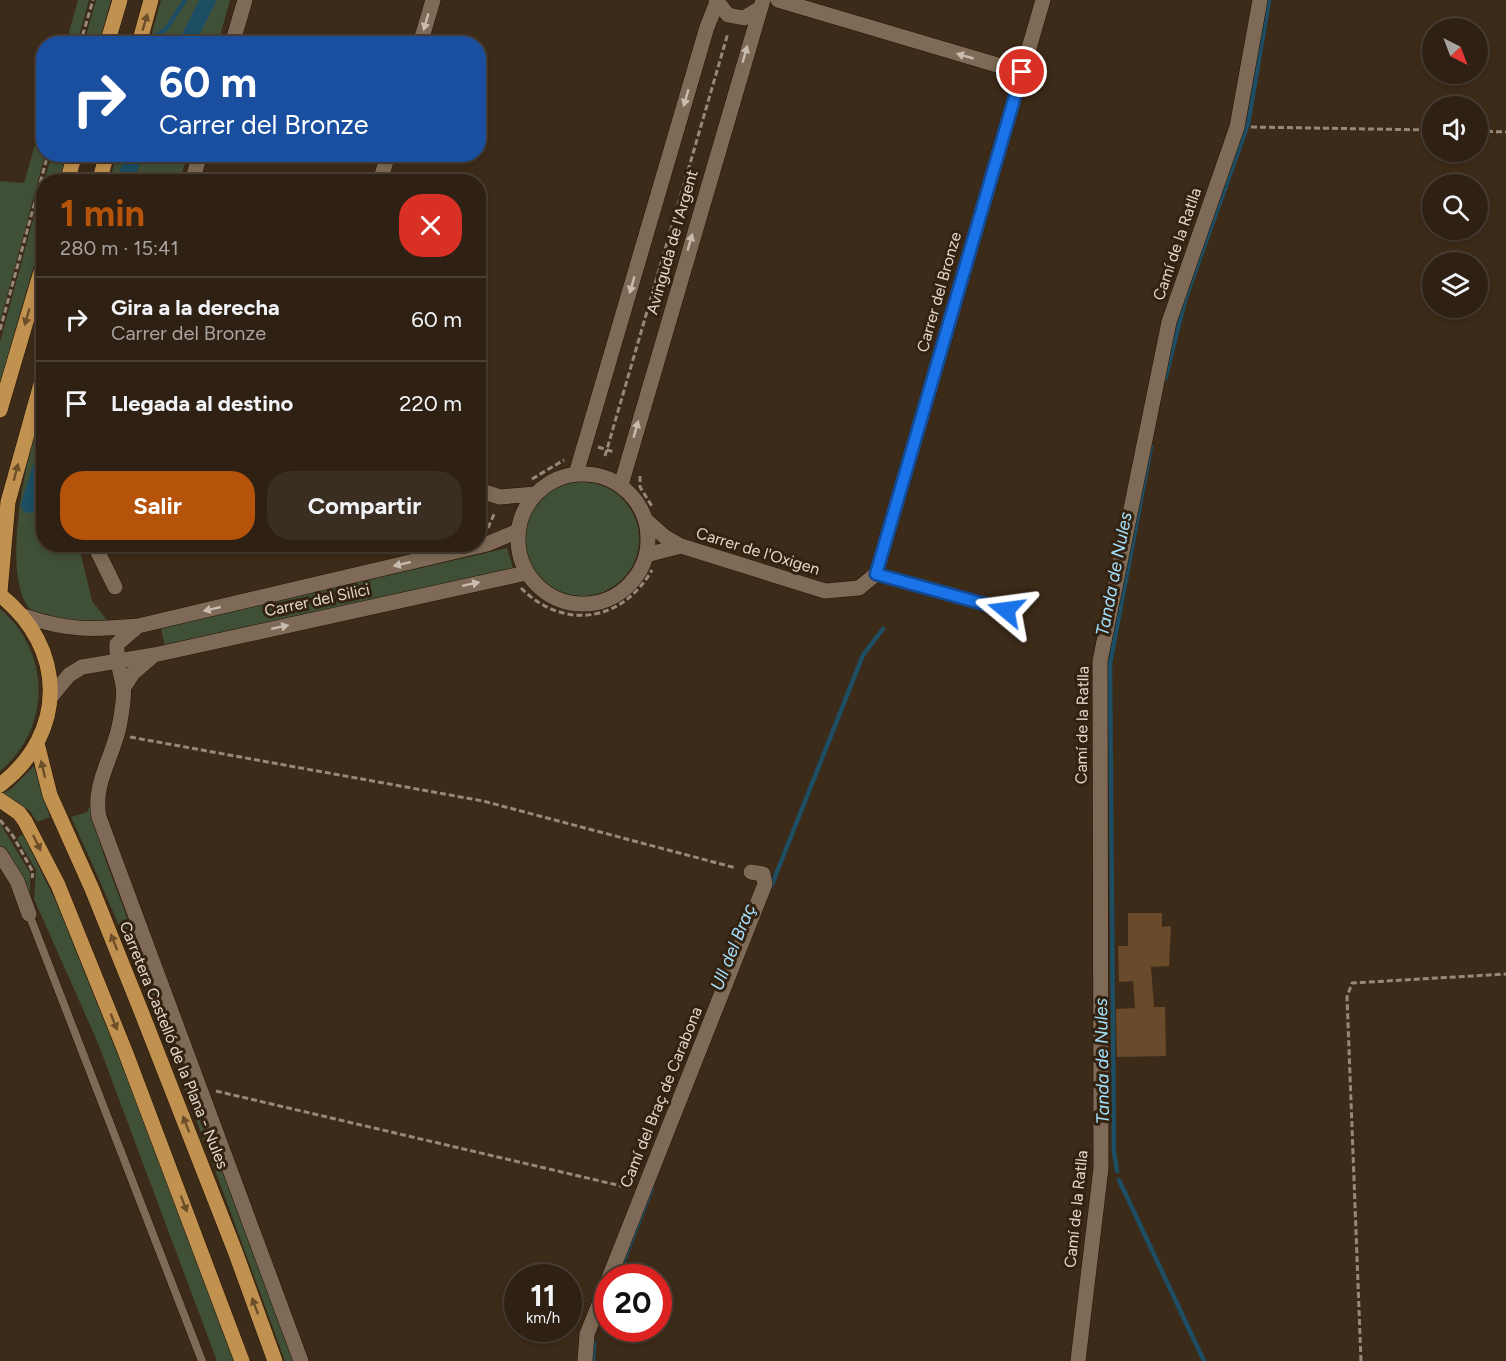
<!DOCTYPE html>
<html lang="es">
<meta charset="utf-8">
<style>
body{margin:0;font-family:Figtree,sans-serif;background:#3a2d21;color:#f1f3f6;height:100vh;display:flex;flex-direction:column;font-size:22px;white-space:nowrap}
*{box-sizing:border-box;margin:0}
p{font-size:20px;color:#a7a3a0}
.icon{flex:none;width:33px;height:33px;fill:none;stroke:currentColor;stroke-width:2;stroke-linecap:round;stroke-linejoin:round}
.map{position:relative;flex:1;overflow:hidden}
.details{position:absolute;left:36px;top:174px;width:450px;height:378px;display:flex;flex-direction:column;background:#2e2013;border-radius:24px;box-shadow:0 3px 9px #0003,0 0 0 2px #493e33}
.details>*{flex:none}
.top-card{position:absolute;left:36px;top:36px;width:450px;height:126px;border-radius:24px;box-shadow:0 3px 9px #0003,0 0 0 2px #493e33;background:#1a4fa0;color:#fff;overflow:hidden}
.needle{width:39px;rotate:138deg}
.buttons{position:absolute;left:1422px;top:18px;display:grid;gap:12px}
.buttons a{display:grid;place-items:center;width:66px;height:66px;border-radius:50%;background:#2e2013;box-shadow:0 3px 9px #0003,0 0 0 2px #493e33;font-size:30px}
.speed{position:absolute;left:504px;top:1264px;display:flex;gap:12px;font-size:30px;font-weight:700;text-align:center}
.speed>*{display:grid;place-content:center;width:78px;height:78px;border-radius:50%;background:#2e2013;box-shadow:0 3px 9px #0003,0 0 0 2px #493e33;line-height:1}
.speed small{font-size:15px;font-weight:400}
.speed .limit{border:9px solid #d22;background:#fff;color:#111}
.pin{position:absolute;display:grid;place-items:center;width:51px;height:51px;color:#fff;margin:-26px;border:3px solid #fff;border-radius:50%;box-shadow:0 2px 6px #0007}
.me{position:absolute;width:66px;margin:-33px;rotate:286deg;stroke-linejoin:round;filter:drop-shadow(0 0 4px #0008)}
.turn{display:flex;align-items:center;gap:21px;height:126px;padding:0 24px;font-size:27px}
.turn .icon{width:78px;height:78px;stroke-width:2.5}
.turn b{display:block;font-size:42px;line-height:51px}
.round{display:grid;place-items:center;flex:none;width:63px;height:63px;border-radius:24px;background:#3a2d21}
.overview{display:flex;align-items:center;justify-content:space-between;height:102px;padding:0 24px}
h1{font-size:36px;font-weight:700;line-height:45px;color:#b45309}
.primary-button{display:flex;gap:12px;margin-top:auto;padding:12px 24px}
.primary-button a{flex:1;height:69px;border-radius:24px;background:#b45309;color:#fff;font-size:24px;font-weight:700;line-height:69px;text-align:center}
.primary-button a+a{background:#3a2d21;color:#f1f3f6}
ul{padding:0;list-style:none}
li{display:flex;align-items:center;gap:18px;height:84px;padding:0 24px;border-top:2px solid #493e33}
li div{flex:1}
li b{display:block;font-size:22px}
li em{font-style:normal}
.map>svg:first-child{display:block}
.green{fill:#405036}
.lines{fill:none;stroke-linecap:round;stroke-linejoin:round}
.stream{stroke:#1d4e64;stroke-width:4.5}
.canal{stroke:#1d4e64;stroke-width:16}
.building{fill:#694a2a}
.service-casing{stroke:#241303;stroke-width:9}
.minor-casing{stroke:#241303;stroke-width:16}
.primary-casing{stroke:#241303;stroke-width:16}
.path{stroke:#97887a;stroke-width:3;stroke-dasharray:6 3;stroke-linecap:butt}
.service{stroke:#7e6a56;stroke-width:8}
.minor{stroke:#7e6a56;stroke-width:15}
.primary{stroke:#c1914f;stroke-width:15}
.oneway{fill:#6c4e29}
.oneway2{fill:#c9bcae}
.route-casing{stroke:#114b97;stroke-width:15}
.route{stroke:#1a73e8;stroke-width:10}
.labels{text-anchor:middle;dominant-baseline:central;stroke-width:6;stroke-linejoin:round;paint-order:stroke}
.street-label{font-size:16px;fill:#e2d7cc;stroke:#332210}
.water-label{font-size:18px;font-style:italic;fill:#a3e0fe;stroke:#332210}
</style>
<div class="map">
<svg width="1506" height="1361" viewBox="0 0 1506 1361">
<rect width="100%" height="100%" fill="#3d2b19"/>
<!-- green -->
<path class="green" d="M78 0H89L77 43H66Z
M96 0H111L99 43H84Z
M161 0H230L218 43H149Z
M43 118 45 155 0 322V181L24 183Z
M52 155H67L59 181H44Z
M117 155V154L187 155 180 181H109Z
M43 183V234L0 383V342Z
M43 400 44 544 81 545 80 551 92 601 110 624C86 626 47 627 28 607 0 564 29 450 43 400Z
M525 539a57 57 0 1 1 114 0a57 57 0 1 1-114 0Z
M507 548 513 568 165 647 161 628Z
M0 609C52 652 51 729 0 771Z
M34 766 50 817 37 822 30 811 3 793 11 789Z
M91 804 104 856 294 1361H285C218 1178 153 994 71 817L87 812Z
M0 823 30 873V901L0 852Z
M23 834 57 904 141 1113 234 1361H217L98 1043 34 899 36 870 17 838Z"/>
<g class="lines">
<!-- stream -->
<path class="stream" d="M156 36 167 28 185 0
M191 44 212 0
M130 182 141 154
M1165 379 1186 297 1248 124 1269 0
M771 887 863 655 883 629
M1117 1171 1114 1152 1110 664 1151 446
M1119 1180 1204 1361
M617 1278 652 1188
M593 1361 594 1343"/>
<!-- canal -->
<path class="canal" d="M186 44 208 0
M124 182 135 154
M29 505 44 456"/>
</g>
<!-- building -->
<path class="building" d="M1128 913H1162V927L1171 926 1169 966 1151 967 1154 1007H1165L1166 1056 1117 1057 1116 1009 1135 1008 1133 981 1119 982 1118 946H1128Z"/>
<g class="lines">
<!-- service casing -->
<g class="service-casing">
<path id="service" d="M876 574 1006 610
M29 914 202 1361"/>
</g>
<!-- minor casing -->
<g class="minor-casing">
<path id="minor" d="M716 0 728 15 744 18 759 9
M778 0 1021 72
M232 44 245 0
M420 44 433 0
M192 182 200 154
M380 182 388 154
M576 474 707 27 717 2
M518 539a65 65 0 1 1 130 0a65 65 0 1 1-130 0Z
M621 485 763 0
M478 490 500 497 535 494
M646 520 665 537 681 546 825 591 859 588 876 574 1043 0
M94 544 115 587
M646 555 681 546
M24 616C69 631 91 630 138 626L487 544 518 531
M138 626 117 644C116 660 120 670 123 685 125 695 122 711 120 722 115 754 92 783 99 817L301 1361
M124 687 133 673 154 655
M50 698 69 675 82 667 154 655 526 573
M0 854 17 881 29 914
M609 1278 765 884 763 874 751 872
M585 1361 587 1334 608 1282
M1078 1361 1101 1168 1100 661 1169 322 1237 127 1260 0"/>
</g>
<!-- primary casing -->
<g class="primary-casing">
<path id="primary" d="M107 44 120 0
M139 44 151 0
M67 182 75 154
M99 182 107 154
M0 410 44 261
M0 592 8 502 44 373
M0 595C66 647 68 733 0 785
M37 743 50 795 92 889 141 1011 235 1251 275 1361
M0 800 19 813 25 821 58 885 125 1051 242 1361"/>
</g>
<!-- path -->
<path class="path" d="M80 44 93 0
M1251 127 1432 130
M1478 131 1506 132
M0 330 48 154
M598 447 614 452
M605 456 728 33
M640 476V487L653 508
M532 479 564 460
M488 528 495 512
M521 588C564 631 622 622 652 570
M130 737 483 801 736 868
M0 820 13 836 33 872 32 878
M216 1091 630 1188
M1361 1361 1347 997 1352 983 1506 974"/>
<!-- service -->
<use href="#service" class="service"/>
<!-- minor -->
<use href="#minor" class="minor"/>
<!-- primary -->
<use href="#primary" class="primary"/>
</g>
<!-- one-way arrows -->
<defs><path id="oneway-solid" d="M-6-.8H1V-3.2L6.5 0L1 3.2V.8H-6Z" transform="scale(1.5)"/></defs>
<g class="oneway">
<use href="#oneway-solid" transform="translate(145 22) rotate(-74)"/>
<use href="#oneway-solid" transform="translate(27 317) rotate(106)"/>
<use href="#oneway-solid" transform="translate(16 472) rotate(-75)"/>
<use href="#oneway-solid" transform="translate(43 769) rotate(-103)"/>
<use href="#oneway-solid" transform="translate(37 843) rotate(64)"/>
<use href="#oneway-solid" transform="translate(114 942) rotate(-112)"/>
<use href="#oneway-solid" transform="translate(114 1022) rotate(68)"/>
<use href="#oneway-solid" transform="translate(186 1124) rotate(-111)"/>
<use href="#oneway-solid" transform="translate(184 1204) rotate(69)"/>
<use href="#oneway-solid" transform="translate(255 1306) rotate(-110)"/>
</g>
<g class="oneway2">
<use href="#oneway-solid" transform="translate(426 22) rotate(106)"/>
<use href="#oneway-solid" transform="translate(745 54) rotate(-74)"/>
<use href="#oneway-solid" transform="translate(965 56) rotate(-164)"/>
<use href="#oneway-solid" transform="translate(686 98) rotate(106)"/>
<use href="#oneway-solid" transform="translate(690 242) rotate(-74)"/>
<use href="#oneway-solid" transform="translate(632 285) rotate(106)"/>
<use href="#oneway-solid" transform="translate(636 429) rotate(-74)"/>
<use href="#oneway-solid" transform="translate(402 564) rotate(167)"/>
<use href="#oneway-solid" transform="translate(471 584) rotate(-12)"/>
<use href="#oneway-solid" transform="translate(212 609) rotate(167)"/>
<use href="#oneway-solid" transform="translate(280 627) rotate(-12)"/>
</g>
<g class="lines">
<!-- route casing -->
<g class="route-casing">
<path id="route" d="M1006 610 876 574 1022 72"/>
</g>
<!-- route -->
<use href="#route" class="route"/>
</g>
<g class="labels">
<!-- street labels -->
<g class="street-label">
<text transform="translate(672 242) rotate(-74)">Avinguda de l'Argent</text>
<text transform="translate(1177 244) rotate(-71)">Camí de la Ratlla</text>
<text transform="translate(939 292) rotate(-74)">Carrer del Bronze</text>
<text transform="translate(758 551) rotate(17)">Carrer de l'Oxigen</text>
<text transform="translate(317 600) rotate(-12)">Carrer del Silici</text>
<text transform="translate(1082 725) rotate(-89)">Camí de la Ratlla</text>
<text transform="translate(174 1045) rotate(68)">Carretera Castelló de la Plana - Nules</text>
<text transform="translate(661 1097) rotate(-68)">Camí del Braç de Carabona</text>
<text transform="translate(1076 1209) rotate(-84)">Camí de la Ratlla</text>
</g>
<!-- water labels -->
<g class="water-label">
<text transform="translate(1114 574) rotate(-79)">Tanda de Nules</text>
<text transform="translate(733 947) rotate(-68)">Ull del Braç</text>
<text transform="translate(1102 1061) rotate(-91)">Tanda de Nules</text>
</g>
</g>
</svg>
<div class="buttons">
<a><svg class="needle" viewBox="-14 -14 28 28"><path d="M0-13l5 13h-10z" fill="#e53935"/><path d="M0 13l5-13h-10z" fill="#a7a3a0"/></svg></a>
<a><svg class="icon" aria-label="sound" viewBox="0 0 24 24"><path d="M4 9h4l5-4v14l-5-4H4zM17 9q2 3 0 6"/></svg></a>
<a><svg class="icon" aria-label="search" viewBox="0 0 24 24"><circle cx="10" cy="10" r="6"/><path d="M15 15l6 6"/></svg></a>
<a><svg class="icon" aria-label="layers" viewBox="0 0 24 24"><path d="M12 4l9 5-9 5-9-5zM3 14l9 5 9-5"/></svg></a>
</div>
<div class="speed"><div>11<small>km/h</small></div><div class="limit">20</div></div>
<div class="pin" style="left:1022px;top:72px;background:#d93025"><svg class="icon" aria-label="arrive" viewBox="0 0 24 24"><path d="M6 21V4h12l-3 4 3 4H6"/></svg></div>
<svg class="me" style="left:1006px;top:610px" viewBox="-20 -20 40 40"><path d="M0-17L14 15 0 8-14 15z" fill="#1a73e8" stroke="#fff" stroke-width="4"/></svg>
<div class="top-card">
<div class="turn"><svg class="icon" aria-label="right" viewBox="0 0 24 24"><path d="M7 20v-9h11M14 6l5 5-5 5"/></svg><div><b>60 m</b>Carrer del Bronze</div></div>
</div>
<section class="details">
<div class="overview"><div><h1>1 min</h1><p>280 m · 15:41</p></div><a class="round" style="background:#d93025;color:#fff"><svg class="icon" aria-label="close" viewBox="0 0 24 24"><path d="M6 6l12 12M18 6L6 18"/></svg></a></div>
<ul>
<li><svg class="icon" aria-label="right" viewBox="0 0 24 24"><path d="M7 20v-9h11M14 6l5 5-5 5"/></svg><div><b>Gira a la derecha</b><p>Carrer del Bronze</p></div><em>60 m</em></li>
<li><svg class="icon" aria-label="arrive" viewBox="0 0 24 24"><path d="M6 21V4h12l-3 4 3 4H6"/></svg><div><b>Llegada al destino</b></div><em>220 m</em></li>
</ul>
<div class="primary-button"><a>Salir</a><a>Compartir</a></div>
</section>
</div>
